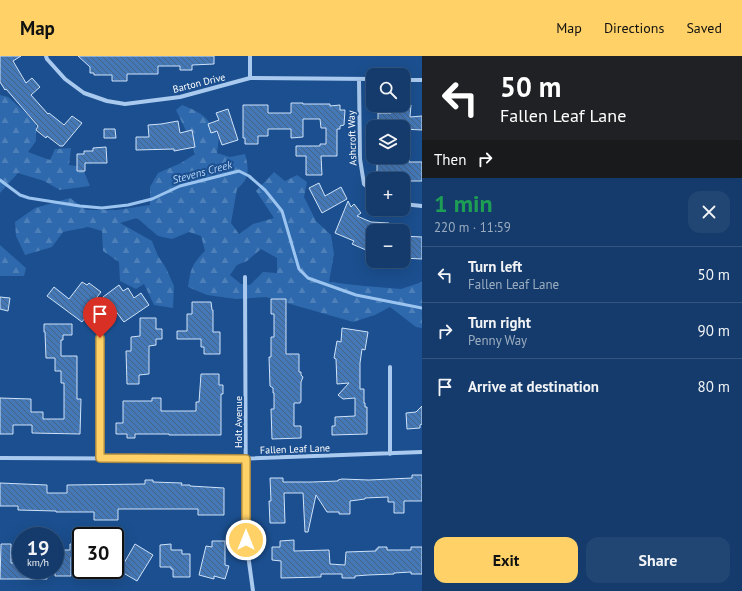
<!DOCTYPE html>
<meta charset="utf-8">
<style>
body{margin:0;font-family:"PT Sans",sans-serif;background:#214673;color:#f1f3f6;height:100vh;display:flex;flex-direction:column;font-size:15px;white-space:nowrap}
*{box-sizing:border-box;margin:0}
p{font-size:13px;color:#9dadc1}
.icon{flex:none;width:22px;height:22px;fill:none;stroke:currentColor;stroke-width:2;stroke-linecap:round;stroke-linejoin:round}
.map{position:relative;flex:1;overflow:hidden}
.drawer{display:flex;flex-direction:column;background:#143b6b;width:320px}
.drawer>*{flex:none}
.top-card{background:#202124;color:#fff;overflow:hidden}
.controls{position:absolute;left:366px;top:12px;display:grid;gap:8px}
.controls a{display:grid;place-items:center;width:44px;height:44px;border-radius:8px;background:#143b6b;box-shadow:0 4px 16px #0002,0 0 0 1px #33557e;font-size:20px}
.speed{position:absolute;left:12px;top:471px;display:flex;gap:8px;font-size:20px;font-weight:700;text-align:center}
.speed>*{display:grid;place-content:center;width:52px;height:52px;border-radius:50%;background:#143b6b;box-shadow:0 4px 16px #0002,0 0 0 1px #33557e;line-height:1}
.speed small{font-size:10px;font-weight:400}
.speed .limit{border:2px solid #111;border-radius:6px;background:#fff;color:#111}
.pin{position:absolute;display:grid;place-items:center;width:34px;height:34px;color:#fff;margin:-41px -17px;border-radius:50% 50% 50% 0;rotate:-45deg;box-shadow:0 0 4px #0007}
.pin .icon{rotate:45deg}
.me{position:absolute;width:44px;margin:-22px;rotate:0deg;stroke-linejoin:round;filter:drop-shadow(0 0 3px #0008)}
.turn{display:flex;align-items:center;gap:14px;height:84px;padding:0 12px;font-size:18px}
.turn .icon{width:52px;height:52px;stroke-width:2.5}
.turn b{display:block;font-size:28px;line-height:34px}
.then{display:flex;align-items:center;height:38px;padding:0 12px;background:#0003;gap:8px;font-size:15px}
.round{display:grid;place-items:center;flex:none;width:42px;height:42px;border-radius:12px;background:#214673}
.head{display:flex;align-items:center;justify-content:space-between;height:68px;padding:0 12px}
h1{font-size:24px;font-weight:600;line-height:30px;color:#1e9e55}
.primary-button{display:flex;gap:8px;margin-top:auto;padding:8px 12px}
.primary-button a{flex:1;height:46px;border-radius:12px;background:#ffd166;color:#111;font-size:16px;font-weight:600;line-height:46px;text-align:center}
.primary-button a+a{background:#214673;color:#f1f3f6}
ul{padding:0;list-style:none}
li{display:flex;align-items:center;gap:12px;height:56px;padding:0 12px;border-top:1px solid #33557e}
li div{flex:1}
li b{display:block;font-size:15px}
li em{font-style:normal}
header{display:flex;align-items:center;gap:24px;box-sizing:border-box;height:56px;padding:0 20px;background:#ffd166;color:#111}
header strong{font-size:19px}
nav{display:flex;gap:22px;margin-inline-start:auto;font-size:14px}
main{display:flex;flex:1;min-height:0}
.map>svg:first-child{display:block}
.forest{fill:url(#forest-firs);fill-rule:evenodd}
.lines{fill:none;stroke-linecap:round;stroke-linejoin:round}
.stream{stroke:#9cc4f0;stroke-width:3}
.building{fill:url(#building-back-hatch);stroke:#cfe3fa}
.street{stroke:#a9c9ee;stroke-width:4}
.route-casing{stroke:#a68842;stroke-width:10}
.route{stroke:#ffd166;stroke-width:7}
.labels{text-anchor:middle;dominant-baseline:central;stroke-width:4;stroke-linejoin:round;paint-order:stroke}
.street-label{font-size:10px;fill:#fff;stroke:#1b4f8f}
.water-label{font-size:11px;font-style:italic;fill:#b5d3f5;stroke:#1b4f8f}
</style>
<header>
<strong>Map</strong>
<nav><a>Map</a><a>Directions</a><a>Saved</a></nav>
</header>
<main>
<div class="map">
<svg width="422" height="535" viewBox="0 0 422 535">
<defs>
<pattern id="forest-firs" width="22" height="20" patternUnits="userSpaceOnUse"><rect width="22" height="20" fill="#2e69ad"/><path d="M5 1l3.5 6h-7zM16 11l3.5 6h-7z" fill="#4d80b9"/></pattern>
<pattern id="building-back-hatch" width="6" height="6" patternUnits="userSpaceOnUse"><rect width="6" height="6" fill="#4478b7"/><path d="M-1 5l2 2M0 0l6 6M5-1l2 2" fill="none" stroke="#486282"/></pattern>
</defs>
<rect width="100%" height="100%" fill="#1b4f8f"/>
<!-- forest -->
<path class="forest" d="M0 39 8 41 36 66V85L28 96 50 104 55 93 71 92 69 109 82 111 90 130 60 134 44 125 18 117 0 137Z
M182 49C205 58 207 61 219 82L217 97 230 101 245 98C249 112 250 123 237 133L231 167 239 178 253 168 274 162 256 135 274 116 285 125 297 119 307 126 304 141 316 165 331 179 334 198 329 226 364 230 401 233 422 226V272L416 271 390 251 375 259 353 266 266 241 236 243 207 239 188 231C191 213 191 209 205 195L201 180 189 176 172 183 158 180 137 162 120 167 152 185 158 200 166 212 174 230 173 252 154 249 144 228 136 233 120 225 119 206 103 195 102 175 88 171 63 176 52 191 25 199 16 180 15 166 35 152 70 142 87 154H117L150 149V131L158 117 181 107 195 98 189 81 176 54ZM261 193 277 202V217L263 216 250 229 241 228 230 219 237 209 247 205Z
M0 189 26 212 24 220H0Z"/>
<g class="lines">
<!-- stream -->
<path class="stream" d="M0 124 20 139 29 142 80 150 102 152 128 149 152 143 180 130 239 115 249 120 265 134 282 155 299 213 308 222 339 233 356 239 422 252"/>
</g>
<!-- building -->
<path class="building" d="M0 0H21L13 5 26 27 32 22 40 31 31 39 48 58 49 57 64 69 72 60 82 67 63 90H60L47 80 46 82 36 74 38 70 6 33 5 34 0 26Z
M78 0H214V8L192 9V14H180V10H158V18H127V25H112V19H94V17H90V11Z
M291 47H303V48H330V50L340 49V54H345L344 69 340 70V73H337V100H321L322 119H306V100H296V90H320V88H326V72H321L320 63H303V81L291 82V73H268V80H258V88H245V82H243V49H268V57H291Z
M398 49H411L410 61 422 60V74L403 73V71H378V57H391V54H398Z
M228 53 238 84 222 89 217 75 211 77 208 68 219 64 216 57Z
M178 65 180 77 192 74 195 91 174 95V93L136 94V81H149L148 69 161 68Z
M104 73H115L116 82H104Z
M106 91 107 107H85V115H77V98H84V95H93V92Z
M377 101H409V106H422V125H403V123H400V116H377Z
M319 127 325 140 341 131 347 143 322 157 309 132Z
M348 145 351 151 354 148 361 157 357 160 371 166 389 167 388 175H373V197L352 188 354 185 335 177Z
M403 180 422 181V203L403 202Z
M82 226 87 229 89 227 101 236 86 255 89 257 82 266 47 240 54 231 69 243Z
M119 229 123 235 128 232 134 242 141 237 149 249 124 266 123 265 115 254 112 255 103 241Z
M0 241 10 242 8 255 0 253Z
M271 243H286V298H299V316H301V319L303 321 301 326V345L300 347H294V370H301V382L272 383 271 353H274V337H273V332L270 330 269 301H271V281H274V258H271Z
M192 246H211L212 254H213V276H220V298H204V291H201V283H177V275H187V258H192Z
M140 262H156V273H162V283H156V289L149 290V318L139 319V328H127L126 295H131V281L140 280Z
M44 268H72V279H63V284H61V300H77V343H81L80 378 32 377V369H13V378H0V342L31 343V356H43V363H64V327H61V315H55V302H46L45 276H44Z
M342 272 368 276 365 294 362 293 360 307V333H364V347H365V351H367V378L332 379V370H335V361L355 360V342L343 343 338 339 349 327 337 328 336 303 334 302 337 285 341 286Z
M201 318H219V329H223V338H221V379H169V378H135V382H127V378H116V367H123V345H152V342H161V355H196V346H199Z
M422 350V368L420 369V372L407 373 406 357 416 356Z
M412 419H422V445H404V457H394V446H388V441L365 442V443L350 445V458H339V456H327L316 439 308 476H305L303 437H284L285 467H270L269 445H271L270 422H283V426H312L338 425V424L342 423 369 424 412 422Z
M145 424H153V426L182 427 181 429H190V430L224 432V459H198V453H118V464H94V456H56V455L18 454V450H0V427L47 429V437H67V429L145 428Z
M294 484V495L329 494 330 508 345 509 346 496 376 495V493H378V491H387V494H411V491H422V518H411V516L394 517V518L368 519 355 520V522H342V518H321V521L281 522V505L272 504V491H280V485Z
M212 485H225V509L229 510 225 523 214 520V523L199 519 206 490 212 491Z
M1 488H11V507H21V514H47V523H0Z
M70 488H81V501H71V520H55V494H70Z
M135 488 153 499 137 525 120 515 107 523 101 514H120Z
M171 488V494H182V498H190V521H173V513H171V511H160V489Z"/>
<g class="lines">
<!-- street -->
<path class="street" d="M46 0 47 3 65 23 84 37 107 45 125 48 180 41 250 22 373 23
M250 0V22
M359 23 360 103 364 128 373 136
M403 24H422
M403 148 422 150
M245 221 246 484 253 535
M100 282V402
M390 398V311
M0 402 233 403 422 396"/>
</g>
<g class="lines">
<!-- route casing -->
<g class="route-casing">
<path id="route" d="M100 282V402L246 403V484"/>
</g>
<!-- route -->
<use href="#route" class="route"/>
</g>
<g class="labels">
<!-- street labels -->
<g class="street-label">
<text transform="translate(199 27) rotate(-14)">Barton Drive</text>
<text transform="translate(352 82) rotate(-92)">Ashcroft Way</text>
<text transform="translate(238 366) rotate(-90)">Holt Avenue</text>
<text transform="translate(295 393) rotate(-2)">Fallen Leaf Lane</text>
</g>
<!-- water labels -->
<g class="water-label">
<text transform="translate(202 116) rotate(-15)">Stevens Creek</text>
</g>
</g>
</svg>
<div class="controls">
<a><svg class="icon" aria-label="search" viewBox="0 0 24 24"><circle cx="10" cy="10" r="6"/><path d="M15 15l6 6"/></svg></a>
<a><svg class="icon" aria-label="layers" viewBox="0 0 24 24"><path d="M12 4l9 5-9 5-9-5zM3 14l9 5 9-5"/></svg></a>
<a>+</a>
<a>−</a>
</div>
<div class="speed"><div>19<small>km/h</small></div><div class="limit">30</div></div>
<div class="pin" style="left:100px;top:282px;background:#d93025"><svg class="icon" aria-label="arrive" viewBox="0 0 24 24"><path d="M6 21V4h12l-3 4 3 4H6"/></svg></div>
<svg class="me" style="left:246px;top:484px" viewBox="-20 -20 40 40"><circle r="17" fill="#ffd166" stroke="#fff" stroke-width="3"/><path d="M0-11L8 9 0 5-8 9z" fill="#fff"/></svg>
</div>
<section class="drawer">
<div class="top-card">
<div class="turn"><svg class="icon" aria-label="left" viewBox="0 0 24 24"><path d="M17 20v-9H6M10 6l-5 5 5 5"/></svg><div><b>50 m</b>Fallen Leaf Lane</div></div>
<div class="then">Then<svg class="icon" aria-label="right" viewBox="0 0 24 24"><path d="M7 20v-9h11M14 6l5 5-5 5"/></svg></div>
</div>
<div class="head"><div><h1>1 min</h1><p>220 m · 11:59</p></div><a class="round"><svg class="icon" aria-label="close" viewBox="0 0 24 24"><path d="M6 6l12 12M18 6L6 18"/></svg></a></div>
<ul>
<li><svg class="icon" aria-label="left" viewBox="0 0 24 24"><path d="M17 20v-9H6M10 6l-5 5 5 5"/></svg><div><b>Turn left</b><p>Fallen Leaf Lane</p></div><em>50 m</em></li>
<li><svg class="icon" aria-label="right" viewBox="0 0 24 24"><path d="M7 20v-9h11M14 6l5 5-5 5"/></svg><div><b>Turn right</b><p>Penny Way</p></div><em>90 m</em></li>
<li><svg class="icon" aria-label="arrive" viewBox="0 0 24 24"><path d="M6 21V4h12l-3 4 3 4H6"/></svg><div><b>Arrive at destination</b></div><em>80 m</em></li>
</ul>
<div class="primary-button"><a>Exit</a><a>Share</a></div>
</section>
</main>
